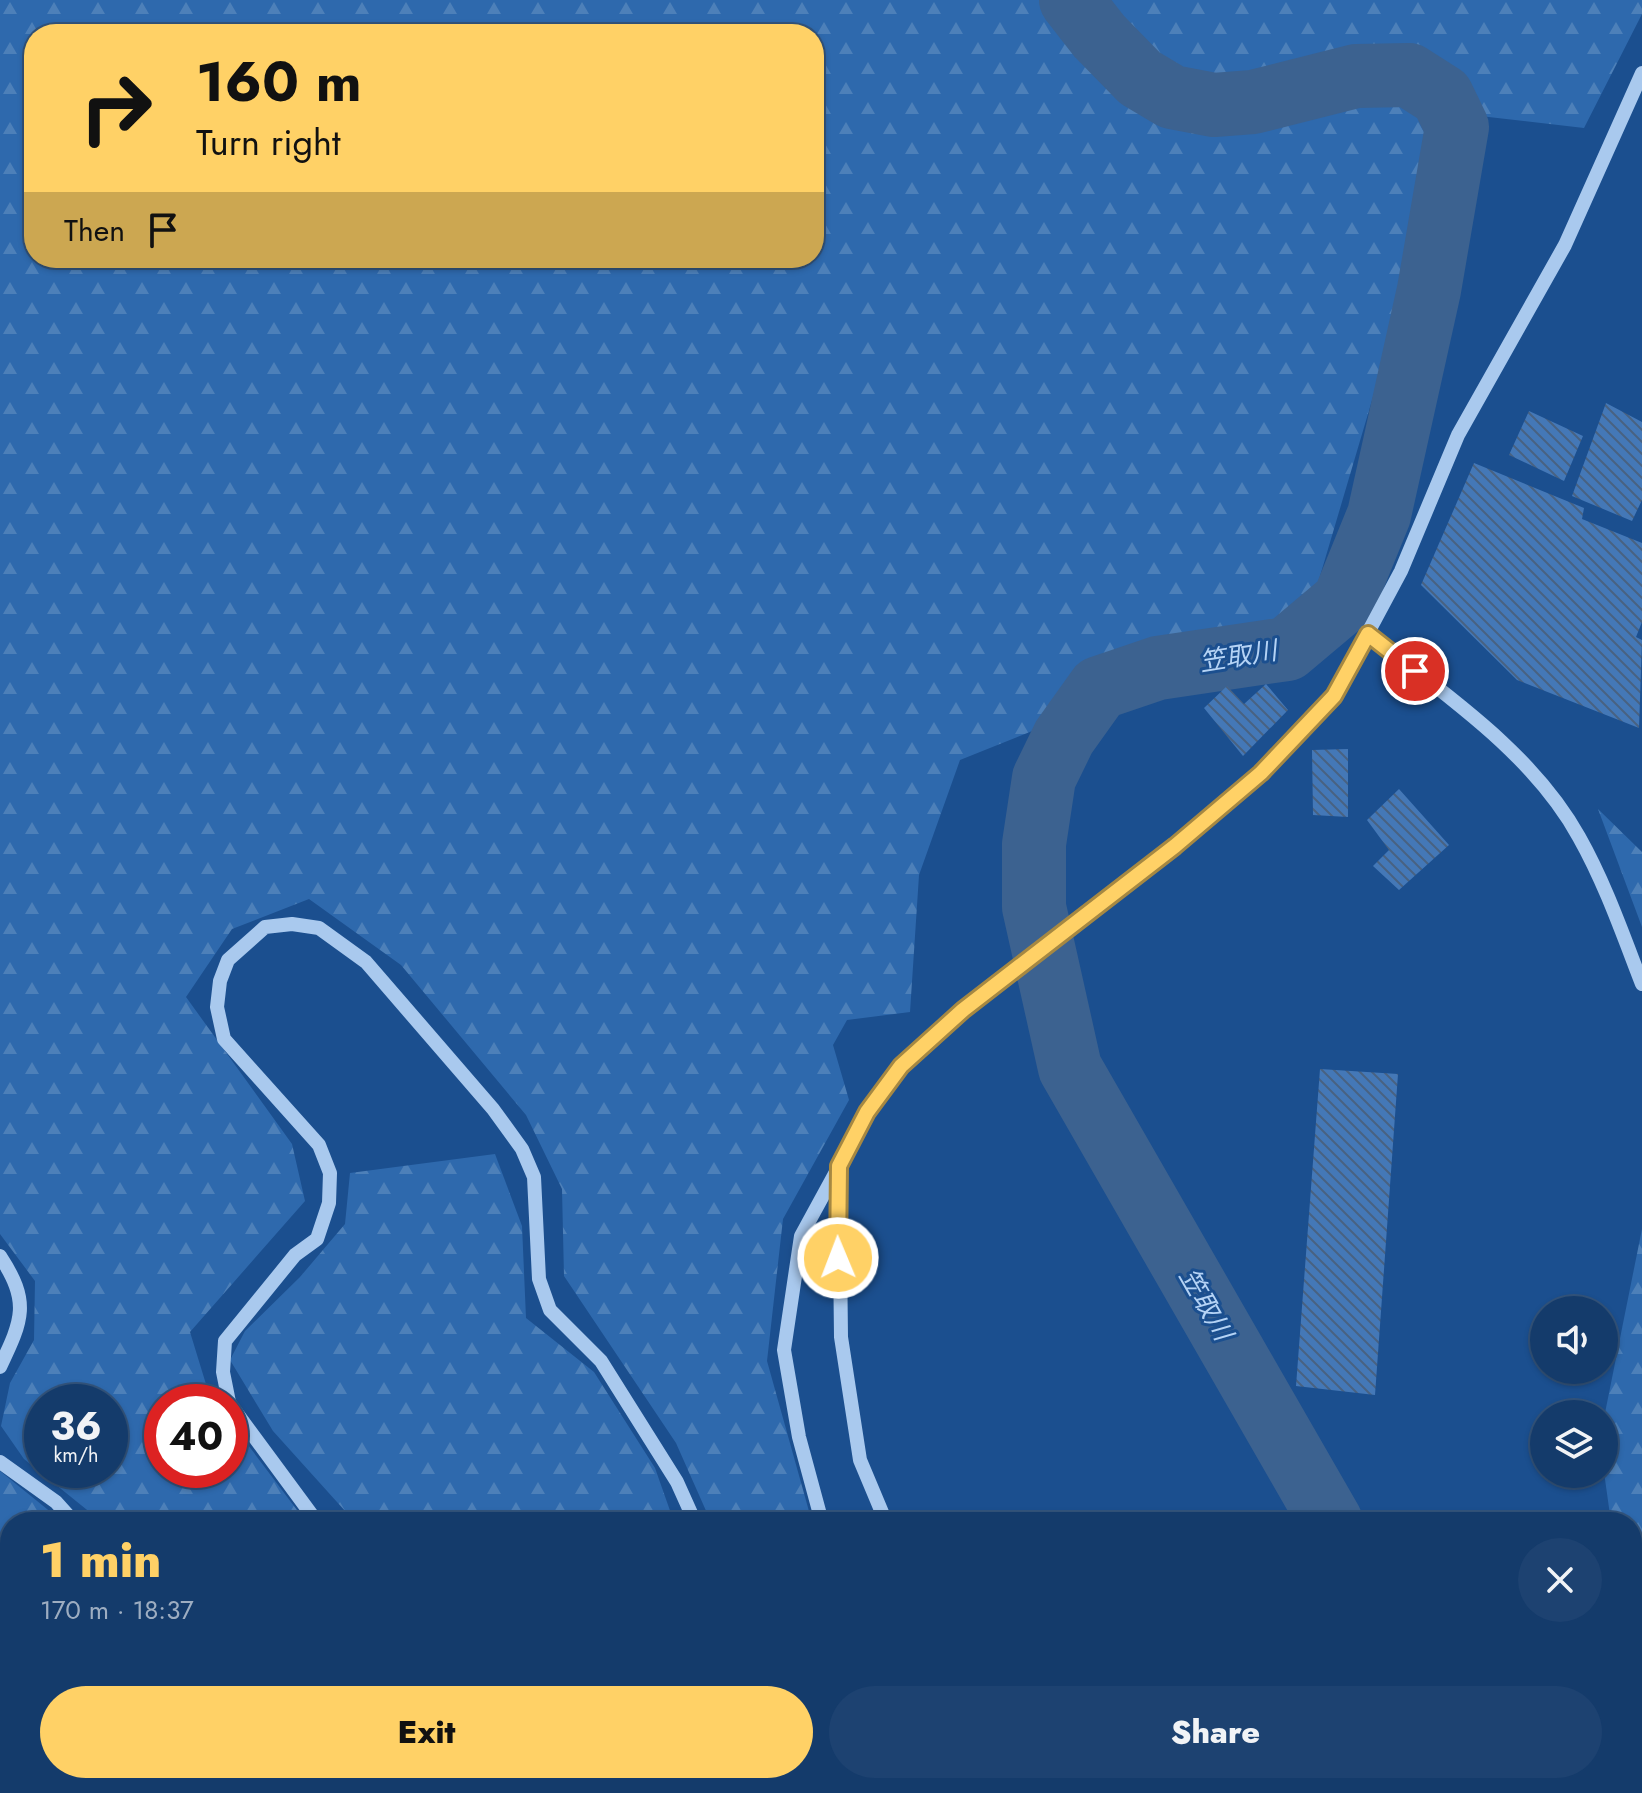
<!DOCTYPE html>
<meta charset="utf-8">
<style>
body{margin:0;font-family:Jost,"Noto Sans JP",sans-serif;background:#1d4271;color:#f1f3f6;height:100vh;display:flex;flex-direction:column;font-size:30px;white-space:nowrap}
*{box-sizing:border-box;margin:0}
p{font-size:26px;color:#9dadc1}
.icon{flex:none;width:44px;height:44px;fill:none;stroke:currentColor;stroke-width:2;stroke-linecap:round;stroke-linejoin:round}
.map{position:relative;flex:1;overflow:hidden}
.drawer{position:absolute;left:0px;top:1512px;width:1642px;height:282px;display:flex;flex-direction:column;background:#143b6b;border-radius:32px 32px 0 0;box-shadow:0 2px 6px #0004,0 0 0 2px #33557e}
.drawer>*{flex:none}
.top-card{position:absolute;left:24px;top:24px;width:800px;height:244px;border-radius:32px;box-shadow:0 2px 6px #0004,0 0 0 2px #33557e;background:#ffd166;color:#111;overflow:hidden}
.controls{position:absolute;left:1530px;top:1296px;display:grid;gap:16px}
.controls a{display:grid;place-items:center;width:88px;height:88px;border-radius:50%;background:#143b6b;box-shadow:0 2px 6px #0004,0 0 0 2px #33557e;font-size:40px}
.speed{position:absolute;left:24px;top:1384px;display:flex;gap:16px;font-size:40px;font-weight:700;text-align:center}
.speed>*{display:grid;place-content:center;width:104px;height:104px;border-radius:50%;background:#143b6b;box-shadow:0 2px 6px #0004,0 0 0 2px #33557e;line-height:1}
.speed small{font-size:20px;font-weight:400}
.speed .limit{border:12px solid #d22;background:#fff;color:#111}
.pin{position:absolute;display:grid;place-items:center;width:68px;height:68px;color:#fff;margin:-34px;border:4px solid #fff;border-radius:50%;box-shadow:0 2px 8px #0007}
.me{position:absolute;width:88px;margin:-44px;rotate:359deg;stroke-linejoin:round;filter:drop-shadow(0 0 6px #0008)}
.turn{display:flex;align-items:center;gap:28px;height:168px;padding:0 40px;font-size:36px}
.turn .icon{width:104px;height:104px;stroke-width:2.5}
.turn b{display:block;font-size:56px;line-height:68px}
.then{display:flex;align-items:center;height:76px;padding:0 40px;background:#0003;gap:16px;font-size:30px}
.round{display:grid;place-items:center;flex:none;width:84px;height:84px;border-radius:42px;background:#1d4271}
.head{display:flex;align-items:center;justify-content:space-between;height:136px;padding:0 40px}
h1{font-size:48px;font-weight:800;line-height:60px;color:#ffd166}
.primary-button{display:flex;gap:16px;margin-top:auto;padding:16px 40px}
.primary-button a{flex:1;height:92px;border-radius:48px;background:#ffd166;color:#111;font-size:32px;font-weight:800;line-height:92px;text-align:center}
.primary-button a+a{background:#1d4271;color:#f1f3f6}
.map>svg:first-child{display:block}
.forest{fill:url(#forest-firs);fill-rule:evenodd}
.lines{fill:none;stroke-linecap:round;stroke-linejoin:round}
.river{stroke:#3c6290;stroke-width:64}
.building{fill:url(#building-back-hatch)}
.minor{stroke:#a9c9ee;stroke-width:14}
.route-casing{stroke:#a68842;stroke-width:20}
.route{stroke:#ffd166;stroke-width:14}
.labels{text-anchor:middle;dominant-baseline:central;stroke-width:6;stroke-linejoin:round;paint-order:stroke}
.water-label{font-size:26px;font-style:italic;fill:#b5d3f5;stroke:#1b4f8f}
</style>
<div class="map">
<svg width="1642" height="1793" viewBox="0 0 1642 1793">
<defs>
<pattern id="forest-firs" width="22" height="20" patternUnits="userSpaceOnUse" patternTransform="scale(2)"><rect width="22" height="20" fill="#2e69ad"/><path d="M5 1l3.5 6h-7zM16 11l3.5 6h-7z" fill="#4d80b9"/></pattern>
<pattern id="building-back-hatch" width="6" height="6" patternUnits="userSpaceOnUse" patternTransform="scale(2)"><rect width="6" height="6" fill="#4478b7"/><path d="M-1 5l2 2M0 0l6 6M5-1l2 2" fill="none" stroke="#486282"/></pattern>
</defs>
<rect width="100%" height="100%" fill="#1b4f8f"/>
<!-- forest -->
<path class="forest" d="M0 0H1642V14L1584 128 1445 112 1433 194 1302 637 1200 664 960 760 919 875 910 1012 847 1020 833 1045 849 1100 783 1219 767 1361 812 1522H711L676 1443 564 1276 562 1189 526 1115 401 965 309 899 232 929 186 997 292 1144 305 1201 190 1332 209 1394 215 1402H162V1470H230V1421L306 1522H102L24 1459 1 1426 10 1383 34 1340 35 1281 0 1234ZM34 34H814V258H34ZM42 1402H110V1470H42Z
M1598 809 1642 852V927Z
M495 1154 522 1226 526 1318 594 1372 655 1468 674 1522H355L273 1431 230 1360 245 1331 300 1277 345 1224 350 1173Z
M1642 1229V1793H1491L1489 1784H1632V1522H1611L1604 1472V1418Z
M0 1471 63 1522H10V1784H175V1793H0Z
M203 1784H358V1793H203Z
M385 1784H762L765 1793H385Z
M808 1784H909L912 1793H811Z
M950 1784H1063L1071 1793H955Z"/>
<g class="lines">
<!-- river -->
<path class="river" d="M1071 0 1099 36 1140 78 1172 97 1214 105 1253 102 1356 76 1409 75 1442 96 1457 127 1429 290 1379 515 1344 601 1287 649 1158 668 1099 688 1064 737 1044 778 1034 844V907L1070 1068 1331 1522
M1458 1784 1462 1793"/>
</g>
<!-- building -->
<path class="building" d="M1606 403 1642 422V500L1632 521 1572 496Z
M1529 411 1583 436 1564 481 1509 455Z
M1474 463 1584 508 1582 519 1642 543V622L1636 637 1642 640 1639 728 1517 680 1421 585Z
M1266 684 1288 710 1243 756 1204 708 1227 686 1244 704Z
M1348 749V817L1313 815 1312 750Z
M1399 789 1449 845 1399 890 1373 866 1389 850 1367 820Z
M1320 1069 1398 1074 1375 1395 1296 1386Z"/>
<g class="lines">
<!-- minor -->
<path class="minor" d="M1368 634C1443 693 1532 752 1579 837 1605 883 1623 935 1642 984
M0 1256C30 1302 23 1319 0 1367
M229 1402 223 1372 225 1341 295 1255 317 1239 329 1203 330 1173 319 1145 224 1039 217 1007 220 981 228 960 265 927 292 924 319 928 366 962 493 1109 522 1149 534 1177 539 1279 550 1310 601 1361 677 1482 695 1522
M230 1404 317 1522
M0 1462 56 1502 74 1522
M822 1522 799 1437 784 1350 801 1236 837 1170
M886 1522 860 1460 841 1337 839 1166 867 1112 901 1066 963 1010 1175 846 1261 773 1334 696 1401 571 1458 435 1565 245 1642 73
M193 1784V1793
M781 1784 784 1793
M933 1784 937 1793
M1099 1784 1107 1793
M374 1793V1784"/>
</g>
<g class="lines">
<!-- route casing -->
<g class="route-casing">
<path id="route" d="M838 1258 839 1166 867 1112 901 1066 963 1010 1175 846 1261 773 1334 696 1368 634 1415 671"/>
</g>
<!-- route -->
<use href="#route" class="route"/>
</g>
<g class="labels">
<!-- water labels -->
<g class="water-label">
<text transform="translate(1238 656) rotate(-9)">笠取川</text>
<text transform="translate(1206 1304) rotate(60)">笠取川</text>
</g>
</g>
</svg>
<div class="controls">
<a><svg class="icon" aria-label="sound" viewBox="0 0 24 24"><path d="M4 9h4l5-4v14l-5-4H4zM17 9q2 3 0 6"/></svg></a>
<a><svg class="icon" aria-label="layers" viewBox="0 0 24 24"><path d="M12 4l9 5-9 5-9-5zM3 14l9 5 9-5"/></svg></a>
</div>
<div class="speed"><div>36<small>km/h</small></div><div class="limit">40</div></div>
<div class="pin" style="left:1415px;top:671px;background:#d93025"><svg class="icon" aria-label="arrive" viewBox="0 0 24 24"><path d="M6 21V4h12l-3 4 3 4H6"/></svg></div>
<svg class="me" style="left:838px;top:1258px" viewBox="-20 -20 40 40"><circle r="17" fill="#ffd166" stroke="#fff" stroke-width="3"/><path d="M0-11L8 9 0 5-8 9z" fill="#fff"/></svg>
<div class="top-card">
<div class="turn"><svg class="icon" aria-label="right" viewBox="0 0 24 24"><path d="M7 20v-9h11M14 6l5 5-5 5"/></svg><div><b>160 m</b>Turn right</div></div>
<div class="then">Then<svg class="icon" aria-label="arrive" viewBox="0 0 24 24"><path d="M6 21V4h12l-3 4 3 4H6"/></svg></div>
</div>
<section class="drawer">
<div class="head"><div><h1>1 min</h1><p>170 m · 18:37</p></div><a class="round"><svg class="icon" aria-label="close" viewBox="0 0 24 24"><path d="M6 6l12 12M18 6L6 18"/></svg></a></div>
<div class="primary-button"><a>Exit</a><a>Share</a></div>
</section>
</div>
